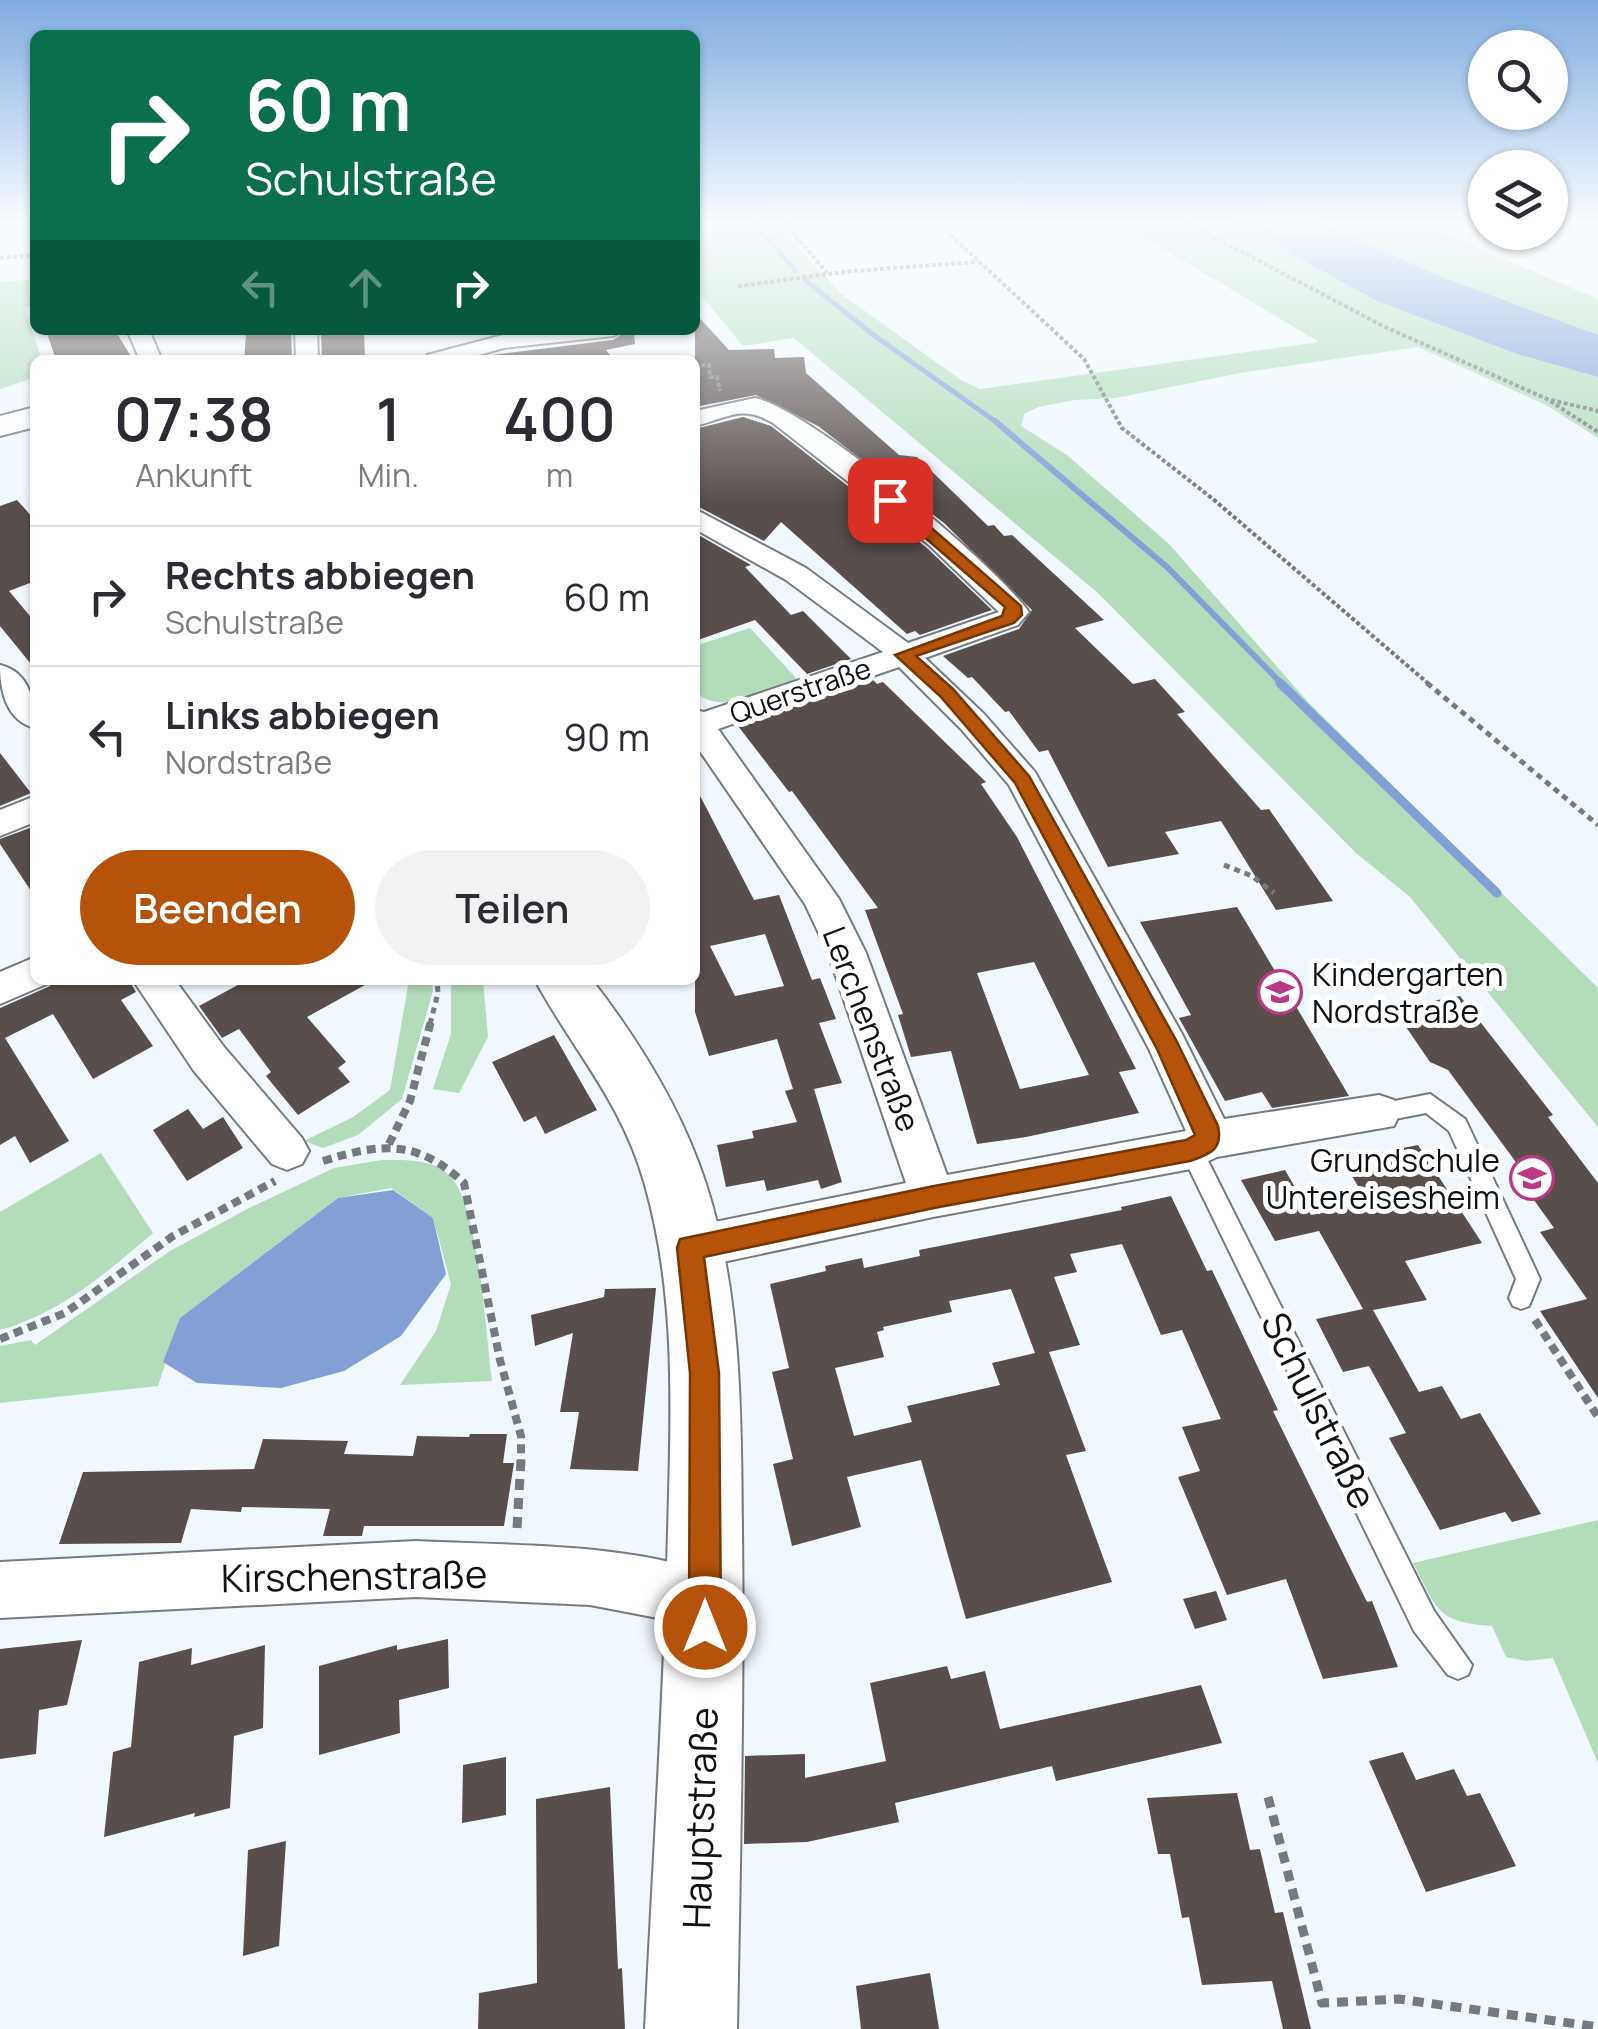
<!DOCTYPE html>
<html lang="de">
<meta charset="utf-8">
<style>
body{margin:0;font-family:Manrope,sans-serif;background:#f2f2f3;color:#2b2b33;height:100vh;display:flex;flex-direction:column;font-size:38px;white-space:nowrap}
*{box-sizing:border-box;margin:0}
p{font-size:32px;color:#7c7c81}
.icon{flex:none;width:55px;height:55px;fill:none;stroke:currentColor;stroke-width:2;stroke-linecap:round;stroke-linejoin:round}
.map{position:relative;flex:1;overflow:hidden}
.details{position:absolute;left:30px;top:355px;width:670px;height:630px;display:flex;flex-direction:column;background:#fff;border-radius:15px;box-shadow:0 2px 8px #0004}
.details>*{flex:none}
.banner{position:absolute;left:30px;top:30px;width:670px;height:305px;border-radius:15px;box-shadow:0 2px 8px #0004;background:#0b6e4f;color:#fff;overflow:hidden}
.controls{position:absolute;left:1468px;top:30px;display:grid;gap:20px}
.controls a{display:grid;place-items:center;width:100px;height:100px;border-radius:50%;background:#fff;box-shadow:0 2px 8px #0004;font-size:50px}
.pin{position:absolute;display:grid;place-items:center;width:85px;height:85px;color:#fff;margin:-42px;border-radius:20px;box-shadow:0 5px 15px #0006}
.me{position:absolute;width:110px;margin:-55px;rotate:0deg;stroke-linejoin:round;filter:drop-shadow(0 0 8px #0008)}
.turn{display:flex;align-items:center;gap:35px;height:210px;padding:0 50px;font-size:45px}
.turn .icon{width:130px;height:130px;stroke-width:2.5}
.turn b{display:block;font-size:70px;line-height:85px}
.lanes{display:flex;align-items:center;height:95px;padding:0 50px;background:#0003;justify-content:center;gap:50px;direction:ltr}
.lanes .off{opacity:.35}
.eta{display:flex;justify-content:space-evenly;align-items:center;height:170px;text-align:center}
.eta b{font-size:60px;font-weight:600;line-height:70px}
.button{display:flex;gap:20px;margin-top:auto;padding:20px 50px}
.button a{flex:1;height:115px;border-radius:60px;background:#b45309;color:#fff;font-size:40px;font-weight:600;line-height:115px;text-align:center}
.button a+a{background:#f2f2f3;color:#2b2b33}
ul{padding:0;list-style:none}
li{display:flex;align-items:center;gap:30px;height:140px;padding:0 50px;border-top:2px solid #e1e1e2}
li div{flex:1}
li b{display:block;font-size:38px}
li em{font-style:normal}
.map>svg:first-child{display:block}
.green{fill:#b3dcba}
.water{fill:#829fd6}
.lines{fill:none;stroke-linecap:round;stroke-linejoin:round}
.stream-far2{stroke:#829fd6;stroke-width:5}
.stream-far1{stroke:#829fd6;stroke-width:6}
.stream{stroke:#829fd6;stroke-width:9}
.building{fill:#584e4b;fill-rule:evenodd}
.service-casing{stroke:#747c83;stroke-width:4}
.minor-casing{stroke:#747c83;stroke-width:4}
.secondary-casing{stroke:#747c83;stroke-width:4}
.path-far3{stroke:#747a7e;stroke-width:4;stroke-dasharray:4 2.5;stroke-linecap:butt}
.path-far2{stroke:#747a7e;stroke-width:5;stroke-dasharray:6 5;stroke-linecap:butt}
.path-far1{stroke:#747a7e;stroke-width:8;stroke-dasharray:9 6;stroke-linecap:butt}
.path{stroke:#747a7e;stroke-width:9;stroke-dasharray:11 8;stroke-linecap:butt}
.service{fill:#fff;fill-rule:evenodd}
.minor{fill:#fff;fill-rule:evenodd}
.secondary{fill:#fff;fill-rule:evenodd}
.route{fill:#b45309;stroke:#753606;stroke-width:2.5}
.labels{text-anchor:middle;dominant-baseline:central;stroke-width:10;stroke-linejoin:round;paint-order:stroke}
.far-street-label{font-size:28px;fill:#0e1214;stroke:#fff}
.poi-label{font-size:32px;fill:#0e1214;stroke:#fff;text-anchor:start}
.street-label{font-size:32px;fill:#0e1214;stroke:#fff}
.near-street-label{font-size:38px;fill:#0e1214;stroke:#fff}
</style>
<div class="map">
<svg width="1598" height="2029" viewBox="0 0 1598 2029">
<rect width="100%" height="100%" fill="#f0f8fe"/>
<!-- green -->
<path class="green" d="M695 221H774L840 293 961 380 980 389 1319 342 1117 221H1232L1377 301 1517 354 1598 377V438L1546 405 1418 347 1240 373 1116 398 1074 400 1039 407 1024 414 1021 426 1067 455 1169 544 1308 702 1598 988V1127L1410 897 1356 853 1098 593 794 338 743 346 695 288Z
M1316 221H1415L1598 299V335L1437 275Z
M35 279V301L25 309 42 360H35V388L30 379 0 389V282Z
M750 628 797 679C769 689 719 718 695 691V646Z
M409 980H432L433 991 402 1099 358 1135 323 1148 304 1141 353 1117 390 1090Z
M451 980H483L488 1037 459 1093 433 1089 451 1034Z
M101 1153 153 1233C106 1273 61 1313 0 1330V1212Z
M382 1160C407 1160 438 1158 454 1181 479 1215 486 1334 492 1381L400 1385 436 1331 451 1284 433 1218 391 1188 338 1198 180 1318 158 1386 0 1403V1346L31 1340 35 1345 170 1251 249 1208 334 1168Z
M1598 1520V1763L1553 1658 1526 1661 1506 1657 1492 1626C1436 1622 1438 1610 1413 1563Z"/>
<!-- water -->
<path class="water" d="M1232 221H1316L1437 275 1598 335V377L1517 354 1377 301Z
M393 1190 433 1218 446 1274 401 1336 344 1371 281 1388 197 1383 163 1362 180 1318 338 1198Z"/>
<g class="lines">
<!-- stream-far2 -->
<path class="stream-far2" d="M751 221 796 271
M805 280 875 336 999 424"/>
<!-- stream-far1 -->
<path class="stream-far1" d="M995 421 1167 567 1283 685"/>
<!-- stream -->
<path class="stream" d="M1280 683 1497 893"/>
</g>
<!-- building -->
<path class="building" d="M695 313 729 350 774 349 775 358 804 357 806 373 899 455 917 457 988 526 994 525 1004 536 1012 535 1104 620 1075 628 1133 684 1155 679 1185 712 1177 714 1261 810 1269 809 1333 901 1276 910 1221 821 1165 832 1179 854 1108 867 1048 750 1039 752 1009 711 1005 712 972 677 968 678 943 656 1019 629 1032 610 944 523 818 426 756 395 695 407Z
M46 330H115L133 360H56Z
M291 330 292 360H244L246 335Z
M321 330H364L365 360H322Z
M628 330H634L635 344 606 350 614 360H570L568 356 496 360 492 355 613 340Z
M743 417 771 426 927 548 992 610 920 635 915 631 907 634 781 522 764 541 695 505V429Z
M17 500 35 520V581L9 591 35 622V669L0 626V506Z
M695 533 751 565 745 567 791 615 803 611 851 659 807 674 755 620 695 641Z
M873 680 877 684 883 682 986 782 981 784 1017 837 1136 1069 1119 1072 1139 1113 1026 1137 977 1144 951 1051 911 1057 898 1015 903 1014 865 910 878 908 792 791 789 792 738 726ZM1034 962 1089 1075 1020 1089 977 973Z
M0 753 31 793 0 806Z
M695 786 754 900 779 895 812 980 820 978 836 1019 819 1023 842 1083 814 1089 842 1182 821 1189 818 1180 767 1191 764 1180 726 1187 717 1145 754 1138 752 1131 797 1122 785 1091 793 1089 777 1039 709 1056 695 1012ZM765 934 784 986 735 996 710 946Z
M35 826V897L0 844V839Z
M1237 907 1342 1084 1349 1096 1272 1108 1262 1092 1225 1101 1179 1018 1191 1015 1140 922Z
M51 980H129L136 992 121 1000 153 1046 93 1079 53 1014 5 1038 69 1141 30 1163 15 1136 0 1145V1008L50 986Z
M247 980H374L307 1017 346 1062 338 1068 350 1082 298 1115 266 1076 271 1072 239 1029 222 1038 199 1006Z
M1460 996 1553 1115 1548 1117 1598 1183V1398L1540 1311 1587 1299 1540 1232 1554 1228 1519 1179 1527 1177 1448 1070 1430 1062 1393 1008Z
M554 1035 597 1110 545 1134 536 1116 524 1122 492 1062Z
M188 1109 203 1129 223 1117 243 1148 187 1181 153 1130Z
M1418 1145 1482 1243 1405 1261 1427 1300 1373 1310 1419 1392 1442 1386 1461 1419 1480 1413 1541 1514 1512 1522 1505 1512 1440 1530 1389 1438 1406 1433 1369 1366 1343 1372 1316 1319 1363 1309 1319 1231 1275 1241 1241 1180 1285 1170 1311 1215 1369 1204 1342 1160Z
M1171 1196 1207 1271 1212 1270 1278 1410 1273 1411 1367 1602 1372 1601 1398 1667 1323 1679 1286 1579 1227 1595 1178 1477 1200 1471 1182 1427 1221 1419 1182 1330 1161 1335 1122 1244 1070 1254 1077 1272 1054 1277 1080 1345 1049 1352 1086 1451 1066 1455 1112 1582 966 1619 921 1460 847 1477 861 1527 792 1546 773 1464 793 1459 772 1372 789 1368 770 1284 826 1271 825 1266 862 1258 864 1268 920 1256 919 1250 1122 1210 1121 1207ZM1011 1289 1035 1353 992 1363 1000 1385 907 1406 912 1422 854 1436 835 1368 884 1357 877 1332 884 1330 883 1327 952 1312 949 1301Z
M656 1288 638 1471 570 1469 579 1412H560L573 1333 535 1346 531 1315 604 1297 605 1289Z
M470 1434H507L503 1463H514L504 1526H364L362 1536H323L330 1509 242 1507 241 1512 191 1509 181 1543 59 1544 83 1472 254 1469 263 1439 348 1441 344 1454 413 1456 417 1436 469 1437Z
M1216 1591 1227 1620 1195 1629 1183 1599Z
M448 1639 449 1688 399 1700 400 1733 319 1755V1666L397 1645V1650Z
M82 1640 67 1705 39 1710 36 1754 0 1759V1649Z
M265 1645 263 1728 234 1736 230 1808 194 1817 195 1813 104 1837 113 1752 131 1747 139 1662 192 1648 191 1665Z
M947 1666 951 1679 985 1671 1000 1729 1201 1685 1222 1743 1056 1781 1052 1766 895 1803 899 1822 807 1842 744 1844 745 1756 805 1754V1778L886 1761 870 1683Z
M1403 1752 1416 1780 1454 1769 1467 1796 1480 1793 1516 1866 1426 1892 1369 1761Z
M506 1757V1815L462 1823 463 1765Z
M610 1787 618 1969 622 1968 625 2029H478L479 1993 537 1983 536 1799Z
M1237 1793 1250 1850 1260 1849 1275 1913 1283 1912 1311 2029H1283L1272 1981 1202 1985 1189 1917 1182 1918 1170 1854H1158L1147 1798Z
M286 1841 279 1946 243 1956 248 1850Z
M930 1973 939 2029H861L856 1986Z"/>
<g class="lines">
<!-- service casing -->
<g class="service-casing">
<path id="service" d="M1430 1094 1465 1119 1468 1125 1540 1279 1529 1306 1521 1309 1513 1306 1509 1298 1516 1279 1449 1131 1426 1113 1379 1122 1371 1119 1368 1113 1371 1107 1379 1104Z
M1191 1141 1199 1143 1434 1611 1472 1665 1468 1675 1458 1679 1448 1675 1414 1631 1180 1150 1183 1143Z"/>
</g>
<!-- minor casing -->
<g class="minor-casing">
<path id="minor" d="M127 330H149L162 360H140Z
M295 330H317L318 360H296Z
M554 330H624L613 336 504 348 461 360H424L427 355 503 335Z
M755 398C809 409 995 564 1029 612L1018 625 925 658 984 714 1035 772 1182 1034 1224 1119 1379 1095 1394 1100 1400 1113 1394 1126 1217 1157 1191 1169 933 1217 690 1269 674 1263 667 1248 674 1233 690 1227 906 1183 828 953 805 904 695 744V710L704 712 883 652 786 580 695 529V509L806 568 908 643 999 612 929 545 773 423C741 404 728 418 695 426V411ZM899 667 961 729 1009 785 1149 1049 1186 1131 947 1175 866 953 839 899 718 729Z
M0 665C30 672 35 702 35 728 6 721 0 690 0 665Z
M35 796V822L0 836V810Z
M35 957V980L49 983 0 1004V972Z
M133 980H175L224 1047 302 1138 309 1151 302 1164 287 1170 272 1164 194 1071Z
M416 1541C512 1546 635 1542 725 1579L733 1599 725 1619 705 1627 590 1605 416 1597 0 1618V1562Z"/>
</g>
<!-- secondary casing -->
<g class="secondary-casing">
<path id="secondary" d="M35 407V427L0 436V416Z
M535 980H592C640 1042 682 1110 706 1184 742 1294 741 1415 742 1529 744 1696 740 1862 737 2029H645C653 1863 664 1697 668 1531 671 1417 677 1297 645 1185 622 1102 574 1052 535 980Z"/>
</g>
<!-- path-far3 -->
<path class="path-far3" d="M783 221 827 273
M1183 221 1383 326 1547 399 1598 432
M941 226 1084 359 1122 428 1213 499 1430 685
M0 258 35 255
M738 286 852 271 978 262
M695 366 709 365 710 377H717L720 391
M1551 400 1598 411"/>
<!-- path-far2 -->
<path class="path-far2" d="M1427 683 1598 825
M1224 865 1252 876 1274 893
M430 1024 438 993 437 980"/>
<!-- path-far1 -->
<path class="path-far1" d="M389 1144 410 1101 431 1021
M323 1161C381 1143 417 1139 464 1183L500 1360 521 1436V1462
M1535 1320 1598 1417
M0 1339 65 1313 173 1236 275 1181"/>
<!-- path -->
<path class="path" d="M517 1528 521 1460
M1268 1797 1322 2003 1399 1999 1598 2027"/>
<!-- service -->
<use href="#service" class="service"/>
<!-- minor -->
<use href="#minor" class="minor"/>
<!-- secondary -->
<use href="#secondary" class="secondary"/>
</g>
<!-- sky -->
<linearGradient id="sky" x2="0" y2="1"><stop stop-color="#7face1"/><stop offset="0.44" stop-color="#f8fcff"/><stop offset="1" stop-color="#f8fcff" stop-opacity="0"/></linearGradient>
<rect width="1598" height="505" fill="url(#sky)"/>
<!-- route -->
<path class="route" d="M885 497H896L1021 606 1022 615 1014 623 916 656 953 689 1029 776 1176 1040 1218 1126C1223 1149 1211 1154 1190 1161L934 1208 704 1257 719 1373 721 1627 716 1639 705 1643 693 1639 689 1627 690 1373 677 1248 680 1239 934 1186 1186 1140 1195 1135 1157 1049 1015 783 940 696 895 655 1002 616 1005 607 885 503Z"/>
<!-- icons -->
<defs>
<g id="school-ring" transform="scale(2.25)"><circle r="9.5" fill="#fff" stroke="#ba3983" stroke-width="1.5"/><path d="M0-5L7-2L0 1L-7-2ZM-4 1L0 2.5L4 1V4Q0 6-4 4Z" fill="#ba3983"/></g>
</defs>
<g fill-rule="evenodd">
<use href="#school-ring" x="1280" y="992"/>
<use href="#school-ring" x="1532" y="1178"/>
</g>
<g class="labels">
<!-- far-street labels -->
<g class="far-street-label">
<text transform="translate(800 690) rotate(-19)">Querstraße</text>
</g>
<!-- poi labels -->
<g class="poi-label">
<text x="1312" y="974">Kindergarten<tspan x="1312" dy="37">Nordstraße</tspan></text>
<text x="1500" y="1160" text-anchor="end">Grundschule<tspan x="1500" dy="37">Untereisesheim</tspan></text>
</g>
<!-- street labels -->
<g class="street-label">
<text transform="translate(872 1029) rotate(69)">Lerchenstraße</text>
</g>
<!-- near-street labels -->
<g class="near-street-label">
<text transform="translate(1320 1410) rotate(64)">Schulstraße</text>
<text transform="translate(354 1575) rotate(-1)">Kirschenstraße</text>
<text transform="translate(699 1818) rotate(-88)">Hauptstraße</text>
</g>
</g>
</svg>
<div class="controls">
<a><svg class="icon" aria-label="search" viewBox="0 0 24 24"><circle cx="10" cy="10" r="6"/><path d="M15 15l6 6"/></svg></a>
<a><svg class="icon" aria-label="layers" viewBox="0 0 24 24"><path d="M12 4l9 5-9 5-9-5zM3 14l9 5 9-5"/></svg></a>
</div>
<div class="pin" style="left:890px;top:500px;background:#d93025"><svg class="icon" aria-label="arrive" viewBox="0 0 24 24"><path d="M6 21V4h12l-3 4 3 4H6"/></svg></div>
<svg class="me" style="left:705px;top:1627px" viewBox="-20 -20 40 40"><circle r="17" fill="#b45309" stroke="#fff" stroke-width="3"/><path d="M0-11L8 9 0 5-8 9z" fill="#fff"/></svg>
<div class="banner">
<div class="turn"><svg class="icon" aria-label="right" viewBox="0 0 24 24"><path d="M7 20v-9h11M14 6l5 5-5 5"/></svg><div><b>60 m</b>Schulstraße</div></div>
<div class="lanes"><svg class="icon off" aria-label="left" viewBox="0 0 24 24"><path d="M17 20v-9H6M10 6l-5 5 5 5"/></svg><svg class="icon off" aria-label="ahead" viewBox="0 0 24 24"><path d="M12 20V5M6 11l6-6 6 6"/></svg><svg class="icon" aria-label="right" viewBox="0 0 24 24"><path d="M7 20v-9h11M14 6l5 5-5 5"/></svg></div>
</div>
<section class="details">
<div class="eta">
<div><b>07:38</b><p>Ankunft</p></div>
<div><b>1</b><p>Min.</p></div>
<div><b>400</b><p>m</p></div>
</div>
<ul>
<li><svg class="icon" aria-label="right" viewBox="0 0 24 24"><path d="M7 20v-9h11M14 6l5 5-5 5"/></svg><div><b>Rechts abbiegen</b><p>Schulstraße</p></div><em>60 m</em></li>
<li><svg class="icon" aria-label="left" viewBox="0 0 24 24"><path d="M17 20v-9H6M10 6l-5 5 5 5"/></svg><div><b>Links abbiegen</b><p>Nordstraße</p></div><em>90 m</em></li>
</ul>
<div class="button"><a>Beenden</a><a>Teilen</a></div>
</section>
</div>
